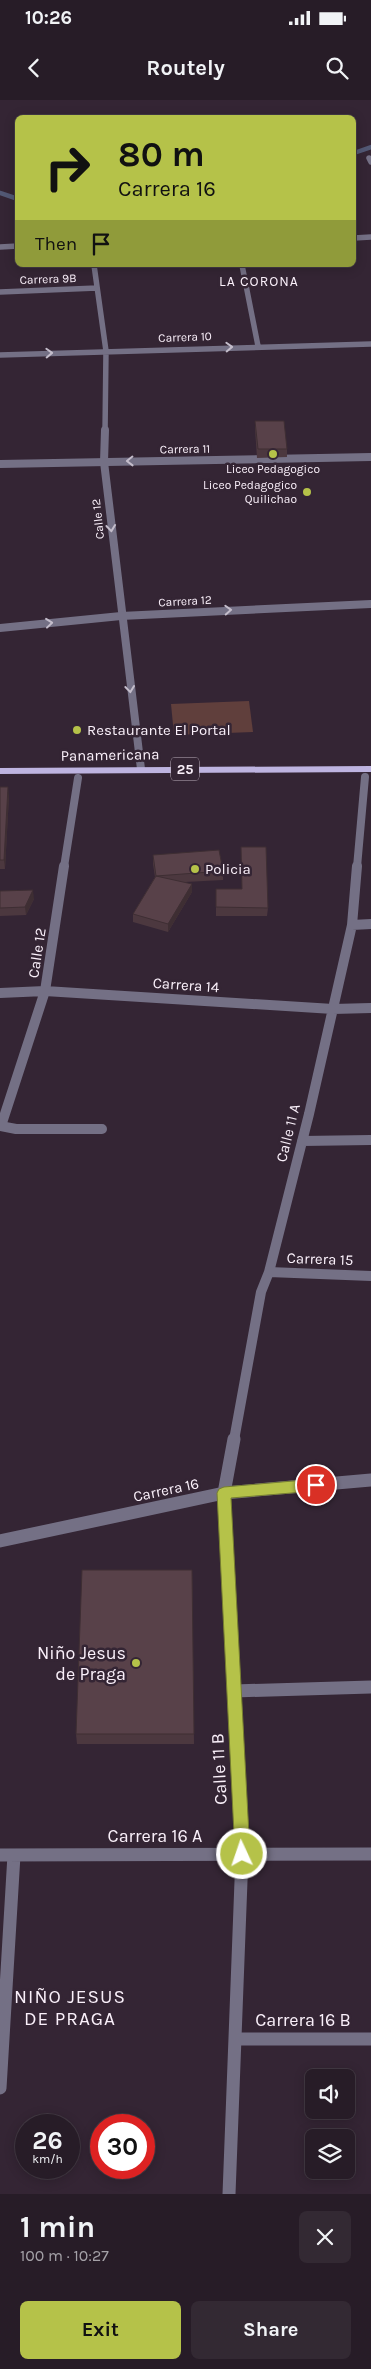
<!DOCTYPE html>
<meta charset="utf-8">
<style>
body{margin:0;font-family:Karla,sans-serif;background:#332933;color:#f1f3f6;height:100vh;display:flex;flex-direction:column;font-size:19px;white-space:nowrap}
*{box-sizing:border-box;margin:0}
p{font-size:16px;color:#a4a1a7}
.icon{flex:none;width:28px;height:28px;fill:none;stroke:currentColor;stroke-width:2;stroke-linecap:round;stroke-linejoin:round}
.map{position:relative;height:2094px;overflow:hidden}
.sheet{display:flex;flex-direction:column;background:#271c27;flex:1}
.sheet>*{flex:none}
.hud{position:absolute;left:15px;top:15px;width:341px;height:152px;border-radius:8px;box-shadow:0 2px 12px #0003,0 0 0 1px #433a44;background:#b5c249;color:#111;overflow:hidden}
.tools{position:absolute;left:305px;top:1969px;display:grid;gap:10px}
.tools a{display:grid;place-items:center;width:50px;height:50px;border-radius:8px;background:#271c27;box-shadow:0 2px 12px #0003,0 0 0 1px #433a44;font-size:25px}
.speed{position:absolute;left:15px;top:2014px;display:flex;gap:10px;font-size:25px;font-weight:700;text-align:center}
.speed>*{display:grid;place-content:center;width:65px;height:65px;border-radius:50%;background:#271c27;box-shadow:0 2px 12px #0003,0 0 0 1px #433a44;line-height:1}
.speed small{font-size:12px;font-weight:400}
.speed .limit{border:8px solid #d22;background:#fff;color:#111}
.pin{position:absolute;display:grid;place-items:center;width:42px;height:42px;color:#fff;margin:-21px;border:2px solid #fff;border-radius:50%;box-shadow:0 1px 5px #0007}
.me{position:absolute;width:55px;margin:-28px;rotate:357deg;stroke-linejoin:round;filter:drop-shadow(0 0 4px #0008)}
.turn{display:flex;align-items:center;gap:18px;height:105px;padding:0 20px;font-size:22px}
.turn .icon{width:65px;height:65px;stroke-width:2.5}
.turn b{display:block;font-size:35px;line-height:42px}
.then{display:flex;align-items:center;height:48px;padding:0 20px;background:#0003;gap:10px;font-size:19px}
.round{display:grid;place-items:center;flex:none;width:52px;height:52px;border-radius:8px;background:#332933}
.head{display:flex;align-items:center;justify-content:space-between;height:85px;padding:0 20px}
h1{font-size:30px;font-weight:700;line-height:38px}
.action{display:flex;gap:10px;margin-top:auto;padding:10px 20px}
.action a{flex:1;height:58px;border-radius:8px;background:#b5c249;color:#111;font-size:20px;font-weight:700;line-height:58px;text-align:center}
.action a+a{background:#332933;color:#f1f3f6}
.status{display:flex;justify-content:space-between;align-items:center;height:35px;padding:0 25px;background:#271c27;direction:ltr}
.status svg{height:14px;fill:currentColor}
header{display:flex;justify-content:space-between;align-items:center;height:65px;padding:0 20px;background:#271c27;font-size:22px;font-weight:700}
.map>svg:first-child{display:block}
.green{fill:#603f3c}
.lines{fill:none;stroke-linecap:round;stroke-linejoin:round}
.stream{stroke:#525874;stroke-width:4.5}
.minor-far3{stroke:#747085;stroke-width:5.5}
.minor-far2{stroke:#747085;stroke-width:8}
.minor-far1{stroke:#747085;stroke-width:10}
.minor{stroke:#747085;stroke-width:13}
.tertiary{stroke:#747085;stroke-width:8}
.primary{fill:#beb4e0;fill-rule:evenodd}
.wall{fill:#4c383f}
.shaded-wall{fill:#3e2e33}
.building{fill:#584149;stroke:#3e2e33}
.oneway{stroke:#c4bdcb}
.route{fill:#b5c249;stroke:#767e2f}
.poi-dot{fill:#b5c249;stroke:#342534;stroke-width:2}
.labels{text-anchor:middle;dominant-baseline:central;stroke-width:5;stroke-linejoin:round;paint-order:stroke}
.far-street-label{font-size:12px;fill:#faf0fa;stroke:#342534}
.far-poi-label{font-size:12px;fill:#faf0fa;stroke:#342534}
.far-neighbourhood-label{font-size:14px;letter-spacing:1px;fill:#faf0fa;stroke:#342534}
.shield{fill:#342534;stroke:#bfb3bf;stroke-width:1}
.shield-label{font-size:14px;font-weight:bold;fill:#faf0fa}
.poi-label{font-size:15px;fill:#faf0fa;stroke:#342534;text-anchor:start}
.street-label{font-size:15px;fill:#faf0fa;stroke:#342534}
.near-poi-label{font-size:18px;fill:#faf0fa;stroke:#342534;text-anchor:end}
.near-street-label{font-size:18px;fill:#faf0fa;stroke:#342534}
.near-neighbourhood-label{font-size:19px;letter-spacing:1px;fill:#faf0fa;stroke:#342534}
</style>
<div class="status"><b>10:26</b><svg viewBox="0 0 49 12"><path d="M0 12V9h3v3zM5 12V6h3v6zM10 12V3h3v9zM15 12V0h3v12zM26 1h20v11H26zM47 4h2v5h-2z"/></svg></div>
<header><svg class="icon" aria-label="back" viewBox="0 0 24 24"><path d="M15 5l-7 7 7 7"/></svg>Routely<svg class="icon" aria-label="search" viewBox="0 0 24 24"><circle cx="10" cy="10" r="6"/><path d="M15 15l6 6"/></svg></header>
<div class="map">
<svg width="371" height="2094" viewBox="0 0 371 2094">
<rect width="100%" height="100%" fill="#342534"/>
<!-- green -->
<path class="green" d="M249 601 253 632 174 635 171 604Z"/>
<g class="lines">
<!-- stream -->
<path class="stream" d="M354 53 371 47
M0 93 18 99"/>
<!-- minor-far3 -->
<path class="minor-far3" d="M369 58 371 62
M354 138 371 137
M0 147 18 146
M94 165 106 251 105 332
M242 165 258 246
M0 192 97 188
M0 255 371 244"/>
<!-- minor-far2 -->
<path class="minor-far2" d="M105 330 104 362 141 669
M64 767 78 678
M357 767 365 677"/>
<!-- minor-far1 -->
<path class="minor-far1" d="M352 825 371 824
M0 893 45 891 333 909 371 908
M0 1026 16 1029H102
M1 1026 45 891 64 766
M302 1041 371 1040
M269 1172 371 1176
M234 1340 261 1192 269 1172 309 1014 352 825 357 766"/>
<!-- minor -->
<path class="minor" d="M0 1441 224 1393 371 1380
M234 1591 371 1587
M0 1755 371 1754
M235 1939H371
M0 1988 14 1755
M229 2094 242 1755 224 1393 234 1339"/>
<!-- tertiary -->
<path class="tertiary" d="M0 364 371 357
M0 528 121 516 371 504"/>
<!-- primary -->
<path class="primary" d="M371 666V672L0 674V668Z"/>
</g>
<!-- wall -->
<path class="wall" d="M255 321 287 349V357L257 358 255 329Z
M0 687 9 696 5 769H0Z
M153 755 223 771V780L185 782 192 792 168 832 133 822V814L155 777 153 764Z
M216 789 268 808 267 816H216Z
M0 791 34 799 26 815 0 816Z
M192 1470 194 1644H77L76 1634Z"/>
<!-- shaded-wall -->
<path class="shaded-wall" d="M8 687 9 696 5 769 4 760Z
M192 784V792L168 832V824Z
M33 790 34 799 26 815 25 807Z"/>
<!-- building -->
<path class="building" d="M255 321H284L287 349H258Z
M0 687H8L4 760H0Z
M241 747H266L268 808 216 807V789H242Z
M219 750 223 771 156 776 153 755Z
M156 776 192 784 168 824 133 814Z
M33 790 25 807 0 808V791Z
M82 1470H192L194 1634H76Z"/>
<!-- one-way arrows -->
<defs><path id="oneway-chevron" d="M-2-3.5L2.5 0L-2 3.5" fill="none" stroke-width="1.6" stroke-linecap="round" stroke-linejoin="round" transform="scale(1.25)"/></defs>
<g class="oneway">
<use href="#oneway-chevron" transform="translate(229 247) rotate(-2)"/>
<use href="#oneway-chevron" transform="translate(49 253) rotate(-2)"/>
<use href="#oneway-chevron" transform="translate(130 361) rotate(179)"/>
<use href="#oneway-chevron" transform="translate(111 428) rotate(84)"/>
<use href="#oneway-chevron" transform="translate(228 510) rotate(-3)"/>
<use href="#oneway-chevron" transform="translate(49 523) rotate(-6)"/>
<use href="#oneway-chevron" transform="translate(130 589) rotate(83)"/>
</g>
<!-- route -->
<path class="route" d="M316 1379 321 1381 322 1385 321 1389 316 1391 231 1398 250 1754 248 1760 242 1762 237 1760 235 1754 217 1393 219 1389 224 1387Z"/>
<!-- markers -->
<g class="poi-dot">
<circle cx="273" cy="354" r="5"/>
<circle cx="307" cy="392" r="5"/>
<circle cx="77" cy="630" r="5"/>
<circle cx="195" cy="769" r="5"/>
<circle cx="136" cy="1563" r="5"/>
</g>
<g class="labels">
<!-- far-street labels -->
<g class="far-street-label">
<text transform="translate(48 179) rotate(-2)">Carrera 9B</text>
<text transform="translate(185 237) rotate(-2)">Carrera 10</text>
<text transform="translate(185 349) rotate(-1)">Carrera 11</text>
<text transform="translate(98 419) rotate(-96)">Calle 12</text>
<text transform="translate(185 501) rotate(-3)">Carrera 12</text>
</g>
<!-- far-poi labels -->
<g class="far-poi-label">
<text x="273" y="369">Liceo Pedagogico</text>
<text x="297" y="385" text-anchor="end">Liceo Pedagogico<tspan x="297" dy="14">Quilichao</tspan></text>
</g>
<!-- far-neighbourhood labels -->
<g class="far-neighbourhood-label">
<text x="259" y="181">LA CORONA</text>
</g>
<!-- shield labels -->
<rect class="shield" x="171" y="657.5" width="28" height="23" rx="4"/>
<g class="shield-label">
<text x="185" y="669">25</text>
</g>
<!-- poi labels -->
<g class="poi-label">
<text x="87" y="630">Restaurante El Portal</text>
<text x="205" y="769">Policia</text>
</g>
<!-- street labels -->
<g class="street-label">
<text transform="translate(110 655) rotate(-1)">Panamericana</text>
<text transform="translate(37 853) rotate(-81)">Calle 12</text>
<text transform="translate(186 885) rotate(4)">Carrera 14</text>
<text transform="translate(288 1033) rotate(-76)">Calle 11 A</text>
<text transform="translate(320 1159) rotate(2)">Carrera 15</text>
<text transform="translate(166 1390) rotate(-12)">Carrera 16</text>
</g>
<!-- near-poi labels -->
<g class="near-poi-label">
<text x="126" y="1553">Niño Jesus<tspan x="126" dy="21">de Praga</tspan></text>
</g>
<!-- near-street labels -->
<g class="near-street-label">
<text transform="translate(219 1669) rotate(-93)">Calle 11 B</text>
<text x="155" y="1736">Carrera 16 A</text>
<text x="303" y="1920">Carrera 16 B</text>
</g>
<!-- near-neighbourhood labels -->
<g class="near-neighbourhood-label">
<text x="70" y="1897">NIÑO JESUS<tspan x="70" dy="22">DE PRAGA</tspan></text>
</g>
</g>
</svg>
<div class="tools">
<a><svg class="icon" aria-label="sound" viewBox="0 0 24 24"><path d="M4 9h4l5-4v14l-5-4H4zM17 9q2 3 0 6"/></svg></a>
<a><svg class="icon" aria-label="layers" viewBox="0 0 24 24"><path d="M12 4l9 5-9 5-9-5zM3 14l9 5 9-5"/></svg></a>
</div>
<div class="speed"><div>26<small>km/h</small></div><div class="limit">30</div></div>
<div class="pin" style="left:316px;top:1385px;background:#d93025"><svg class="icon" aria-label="arrive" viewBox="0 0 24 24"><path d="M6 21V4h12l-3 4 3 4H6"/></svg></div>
<svg class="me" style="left:242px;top:1754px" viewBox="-20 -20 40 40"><circle r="17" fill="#b5c249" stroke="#fff" stroke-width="3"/><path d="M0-11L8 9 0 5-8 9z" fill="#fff"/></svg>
<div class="hud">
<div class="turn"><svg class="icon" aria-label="right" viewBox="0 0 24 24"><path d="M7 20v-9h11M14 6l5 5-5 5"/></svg><div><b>80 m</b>Carrera 16</div></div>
<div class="then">Then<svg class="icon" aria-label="arrive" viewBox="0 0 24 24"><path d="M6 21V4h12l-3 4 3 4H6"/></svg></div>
</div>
</div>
<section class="sheet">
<div class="head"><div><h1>1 min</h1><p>100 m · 10:27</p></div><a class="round"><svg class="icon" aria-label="close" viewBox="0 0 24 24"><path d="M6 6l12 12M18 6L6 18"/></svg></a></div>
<div class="action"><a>Exit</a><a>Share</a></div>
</section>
